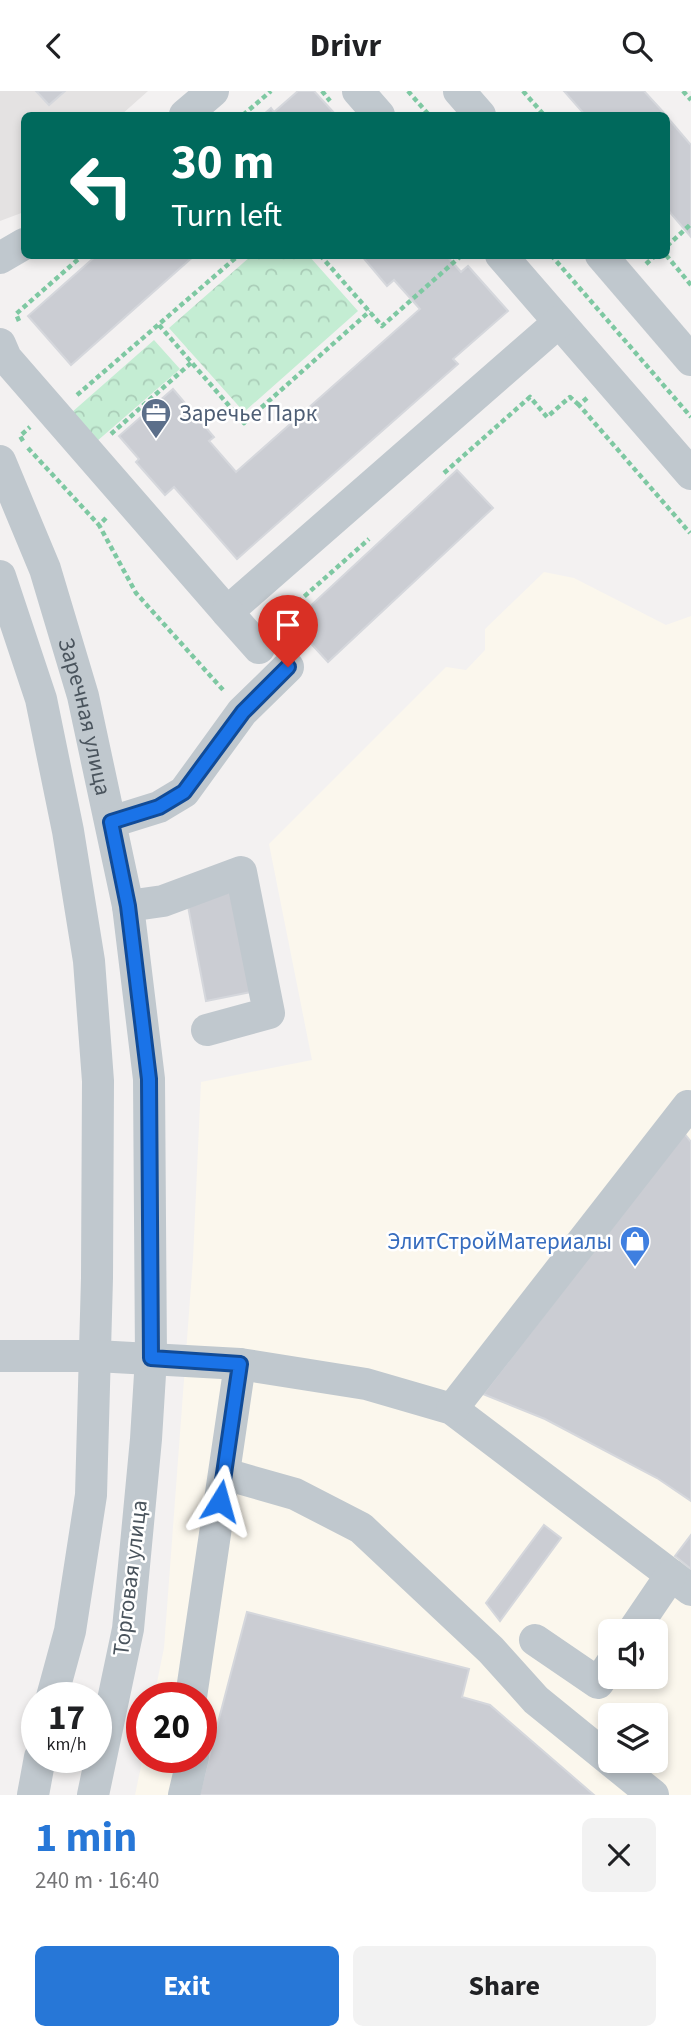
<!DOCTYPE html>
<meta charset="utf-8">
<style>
body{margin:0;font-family:"Source Sans 3",sans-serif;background:#f2f2f2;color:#202124;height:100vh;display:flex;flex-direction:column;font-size:26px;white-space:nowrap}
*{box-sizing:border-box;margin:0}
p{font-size:23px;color:#757577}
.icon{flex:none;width:38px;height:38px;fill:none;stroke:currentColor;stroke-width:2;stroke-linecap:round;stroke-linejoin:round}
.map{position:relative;height:1704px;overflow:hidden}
.panel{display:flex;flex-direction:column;background:#fff;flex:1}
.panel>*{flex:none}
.banner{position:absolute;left:21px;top:21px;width:649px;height:147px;border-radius:10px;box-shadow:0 4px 10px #0003;background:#00695c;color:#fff;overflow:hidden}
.buttons{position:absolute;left:598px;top:1528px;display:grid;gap:14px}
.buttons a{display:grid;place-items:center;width:70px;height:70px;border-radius:10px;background:#fff;box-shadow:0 4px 10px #0003;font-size:35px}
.speed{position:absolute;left:21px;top:1591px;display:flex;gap:14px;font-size:35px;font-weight:700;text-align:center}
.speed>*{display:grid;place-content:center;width:91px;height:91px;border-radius:50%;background:#fff;box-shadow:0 4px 10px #0003;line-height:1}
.speed small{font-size:18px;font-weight:400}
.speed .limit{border:10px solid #d22;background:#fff;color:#111}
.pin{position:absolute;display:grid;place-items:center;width:60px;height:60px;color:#fff;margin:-72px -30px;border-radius:50% 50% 50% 0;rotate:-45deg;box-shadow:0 0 7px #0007}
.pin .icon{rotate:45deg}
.me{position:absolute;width:77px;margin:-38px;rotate:8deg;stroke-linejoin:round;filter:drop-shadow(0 0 5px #0008)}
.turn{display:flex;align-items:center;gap:24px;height:147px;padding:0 35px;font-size:32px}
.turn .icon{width:91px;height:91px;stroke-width:2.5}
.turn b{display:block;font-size:49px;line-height:60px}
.round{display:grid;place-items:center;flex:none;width:74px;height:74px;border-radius:10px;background:#f2f2f2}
.overview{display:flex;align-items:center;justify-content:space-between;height:119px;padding:0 35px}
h1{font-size:42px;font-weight:700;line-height:52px;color:#2777d7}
.primary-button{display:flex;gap:14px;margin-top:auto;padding:14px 35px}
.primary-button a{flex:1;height:80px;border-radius:10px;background:#2777d7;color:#fff;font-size:28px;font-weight:700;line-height:80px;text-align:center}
.primary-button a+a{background:#f2f2f2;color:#202124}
header{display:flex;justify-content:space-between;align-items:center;height:91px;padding:0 35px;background:#fff;font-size:32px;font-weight:700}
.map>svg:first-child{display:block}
.commercial{fill:#fbf7ed;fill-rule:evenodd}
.education{fill:#e4e2e2}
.park{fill:url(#park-crowns)}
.building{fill:#cbcdd3;stroke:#d5d7dc;stroke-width:2}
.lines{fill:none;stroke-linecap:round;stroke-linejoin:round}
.path{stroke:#7ec8a2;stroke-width:4.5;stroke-dasharray:5 3.5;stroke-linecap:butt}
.minor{stroke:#c0c8ce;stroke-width:32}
.route-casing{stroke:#114b97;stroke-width:18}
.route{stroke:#1a73e8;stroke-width:12}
.labels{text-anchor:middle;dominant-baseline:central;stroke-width:5;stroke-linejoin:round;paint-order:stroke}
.service-label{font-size:23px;fill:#4e5e75;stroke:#fff;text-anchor:start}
.street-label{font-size:23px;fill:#4a545d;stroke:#fff}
.shop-label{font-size:23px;fill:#366cbe;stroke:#fff;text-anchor:end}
</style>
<header><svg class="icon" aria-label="back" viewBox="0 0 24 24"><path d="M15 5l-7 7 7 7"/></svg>Drivr<svg class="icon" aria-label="search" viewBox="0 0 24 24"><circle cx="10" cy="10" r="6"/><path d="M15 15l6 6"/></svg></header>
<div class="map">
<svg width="691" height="1704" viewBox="0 0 691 1704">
<defs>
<pattern id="park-crowns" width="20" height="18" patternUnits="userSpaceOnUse" patternTransform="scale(1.75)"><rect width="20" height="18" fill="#c4edd3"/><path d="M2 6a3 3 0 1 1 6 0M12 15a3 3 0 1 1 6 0" fill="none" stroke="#aacdb8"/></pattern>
</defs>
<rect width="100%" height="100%" fill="#f3f1f1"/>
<!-- commercial -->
<path class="commercial" d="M544 481 574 487 666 534 691 525V1704H135L143 1666H201V1606H154L164 1557 193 1168 201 991 312 969 269 753 446 576 466 579 485 559V538ZM611 1540H656V1586H611ZM611 1624H656V1670H611Z"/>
<!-- education -->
<path class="education" d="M0 0H148L121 24H24V121L0 130Z"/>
<!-- park -->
<path class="park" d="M251 165H309L358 220 244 321 169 237Z
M154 249 180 278 96 351 71 322Z"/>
<!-- building -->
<path class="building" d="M36 0H65L49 14Z
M298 0H314L336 24H263L271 17 274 21Z
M564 0H644L666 24H585Z
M667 26 691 54V146L667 118Z
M97 164H195L71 274 28 225Z
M361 164H446L461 181 468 175 508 220 453 268 458 273 237 468 174 396 165 404 136 371 139 368 119 345 173 298 214 346 209 350 236 381 420 218 394 189 387 195Z
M457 379 493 417 328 571 292 532Z
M236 800 256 900 206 910 187 810Z
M684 1042 691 1051V1410L657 1387 545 1328 483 1303Z
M544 1434 561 1447 500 1530 486 1512Z
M691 1444V1478L675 1465Z
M247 1521 469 1578 462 1606 490 1614 594 1704H199Z"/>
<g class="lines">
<!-- path -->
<path class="path" d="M322 0 330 10
M408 0 429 24
M523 0 544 24
M683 0 691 9
M243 24 271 0
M667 155 691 133
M320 164 382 235 462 164
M551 164 691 326
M666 164 691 194
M646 173 656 164
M19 230 16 223 83 164
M159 234 244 332 370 220
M77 304 239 164
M587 307 579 314 690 442
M111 343 192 271
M23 350 20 345 30 336
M28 357 99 434
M444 382 530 306 547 326 570 306 579 314
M106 427 99 434 136 502 224 600
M273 518 281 526 369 448"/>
<!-- minor -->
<g class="minor">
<path d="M358 0 379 24"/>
<path d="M459 0 480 24"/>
<path d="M185 24 213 0"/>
<path d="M501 164 691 383"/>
<path d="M601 164 691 269"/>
<path d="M0 167 24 153"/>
<path d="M0 253 6 267 227 521 559 231"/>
<path id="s1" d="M0 370 45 478 83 605 128 815 149 988 151 1267 146 1348 128 1538 93 1704"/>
<path d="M0 485 41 608 68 740 89 870 98 990 97 1187 91 1404 70 1540 52 1606"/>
<path d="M227 521 259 557"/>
<path d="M111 731 159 716 184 701 242 621 288 576"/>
<path d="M128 815 163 810 241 781 269 922 207 939"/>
<path d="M0 1265H96L240 1273 366 1293 452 1318 691 1499"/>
<path d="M452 1318 688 1015 691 1018"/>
<path d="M225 1383 295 1403 361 1437 491 1559 536 1609 653 1704"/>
<path d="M633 1540 671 1484"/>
<path d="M535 1549 598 1592 611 1573"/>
<path d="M191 1606 240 1273"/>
<path d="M33 1704 40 1666"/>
<path d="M184 1704 193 1666"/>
</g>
</g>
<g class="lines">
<!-- route casing -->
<g class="route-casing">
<path id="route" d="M220 1410 240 1273 151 1267 149 988 128 815 111 731 159 716 184 701 243 621 288 576"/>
</g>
<!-- route -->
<use href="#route" class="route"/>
</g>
<!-- icons -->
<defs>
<g id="office-pin" transform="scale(1.575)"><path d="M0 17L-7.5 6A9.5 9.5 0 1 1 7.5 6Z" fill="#5c6f8a" stroke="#fff"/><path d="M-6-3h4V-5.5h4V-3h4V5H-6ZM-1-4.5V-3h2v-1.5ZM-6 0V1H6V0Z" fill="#fff"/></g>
<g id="shop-pin" transform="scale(1.575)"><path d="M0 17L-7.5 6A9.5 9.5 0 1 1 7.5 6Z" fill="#3f7fe0" stroke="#fff"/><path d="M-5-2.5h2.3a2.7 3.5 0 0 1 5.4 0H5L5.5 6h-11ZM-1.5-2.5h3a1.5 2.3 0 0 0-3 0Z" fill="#fff"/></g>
</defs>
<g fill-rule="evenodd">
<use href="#office-pin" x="156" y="322"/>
<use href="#shop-pin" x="635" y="1150"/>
</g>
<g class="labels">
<!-- service labels -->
<g class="service-label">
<text x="179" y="322">Заречье Парк</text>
</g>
<!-- street labels -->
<g class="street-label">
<text stroke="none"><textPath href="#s1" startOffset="270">Заречная улица</textPath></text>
<text transform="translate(130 1487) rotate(-83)">Торговая улица</text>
</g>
<!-- shop labels -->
<g class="shop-label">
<text x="612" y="1150">ЭлитСтройМатериалы</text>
</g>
</g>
</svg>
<div class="buttons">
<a><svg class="icon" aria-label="sound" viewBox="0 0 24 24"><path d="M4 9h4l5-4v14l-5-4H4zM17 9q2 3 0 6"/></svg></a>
<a><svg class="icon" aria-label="layers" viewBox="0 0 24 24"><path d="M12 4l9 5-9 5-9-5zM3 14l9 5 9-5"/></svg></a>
</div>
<div class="speed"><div>17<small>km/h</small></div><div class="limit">20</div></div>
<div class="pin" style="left:288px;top:576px;background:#d93025"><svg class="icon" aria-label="arrive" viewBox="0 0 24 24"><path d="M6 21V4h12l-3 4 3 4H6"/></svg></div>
<svg class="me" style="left:220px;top:1410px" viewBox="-20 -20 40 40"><path d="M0-17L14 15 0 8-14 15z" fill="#1a73e8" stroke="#fff" stroke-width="4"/></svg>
<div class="banner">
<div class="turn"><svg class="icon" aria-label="left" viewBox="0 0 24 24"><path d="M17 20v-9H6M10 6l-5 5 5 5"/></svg><div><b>30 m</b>Turn left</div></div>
</div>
</div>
<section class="panel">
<div class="overview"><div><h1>1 min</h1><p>240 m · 16:40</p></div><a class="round"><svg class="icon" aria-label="close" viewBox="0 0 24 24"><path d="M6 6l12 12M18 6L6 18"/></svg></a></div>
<div class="primary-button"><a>Exit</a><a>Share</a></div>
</section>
